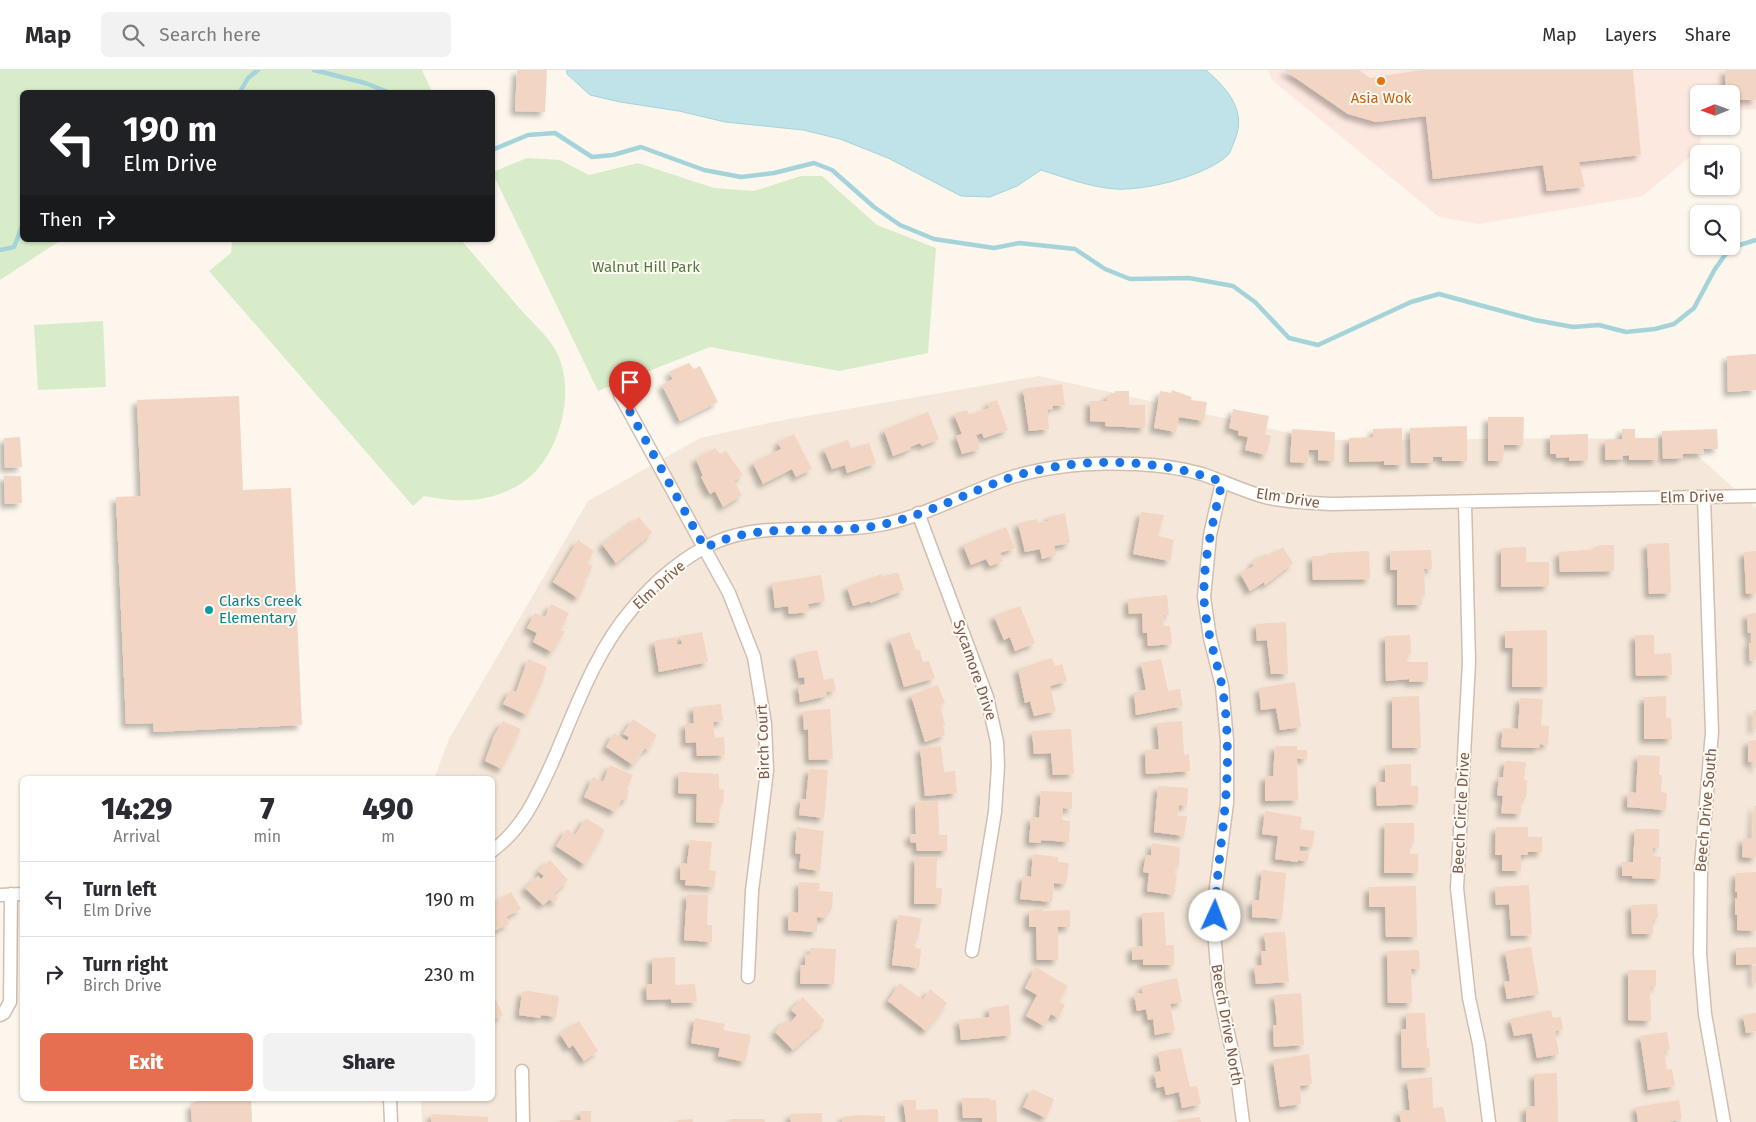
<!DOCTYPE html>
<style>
body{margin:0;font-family:"Fira Sans",sans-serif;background:#f2f2f3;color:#2b2b33;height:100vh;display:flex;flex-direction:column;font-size:19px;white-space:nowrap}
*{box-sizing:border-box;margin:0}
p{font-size:16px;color:#7c7c81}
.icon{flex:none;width:28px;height:28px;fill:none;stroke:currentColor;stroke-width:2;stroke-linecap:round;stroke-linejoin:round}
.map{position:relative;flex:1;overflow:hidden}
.panel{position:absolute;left:20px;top:706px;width:475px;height:325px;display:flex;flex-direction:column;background:#fff;border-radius:8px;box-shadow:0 1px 4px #0004}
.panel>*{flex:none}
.guide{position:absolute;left:20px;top:20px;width:475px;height:152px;border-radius:8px;box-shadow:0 1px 4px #0004;background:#202124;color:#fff;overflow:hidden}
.needle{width:32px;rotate:269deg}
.buttons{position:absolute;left:1690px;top:15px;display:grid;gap:10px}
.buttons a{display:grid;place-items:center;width:50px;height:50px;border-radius:8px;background:#fff;box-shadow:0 1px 4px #0004;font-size:25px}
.pin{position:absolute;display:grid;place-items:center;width:42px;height:42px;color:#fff;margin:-51px -21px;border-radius:50% 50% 50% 0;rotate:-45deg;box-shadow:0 0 5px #0007}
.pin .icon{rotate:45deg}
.me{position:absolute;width:55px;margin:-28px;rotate:2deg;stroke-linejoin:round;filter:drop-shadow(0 0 4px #0008)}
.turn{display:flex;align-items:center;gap:18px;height:105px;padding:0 20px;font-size:22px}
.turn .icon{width:65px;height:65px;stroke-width:2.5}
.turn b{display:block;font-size:35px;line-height:42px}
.then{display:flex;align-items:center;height:48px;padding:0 20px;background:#0003;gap:10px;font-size:19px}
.eta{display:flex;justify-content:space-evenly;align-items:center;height:85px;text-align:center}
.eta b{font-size:30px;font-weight:800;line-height:35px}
.button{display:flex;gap:10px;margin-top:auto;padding:10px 20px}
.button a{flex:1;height:58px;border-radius:8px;background:#e76f51;color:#fff;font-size:20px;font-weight:800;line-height:58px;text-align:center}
.button a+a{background:#f2f2f3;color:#2b2b33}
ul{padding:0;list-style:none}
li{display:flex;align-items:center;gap:15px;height:75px;padding:0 20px;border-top:1px solid #e1e1e2}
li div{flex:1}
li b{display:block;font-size:19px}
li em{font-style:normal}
header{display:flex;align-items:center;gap:30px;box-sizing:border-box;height:70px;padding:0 25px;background:#fff;border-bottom:1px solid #e1e1e2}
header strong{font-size:24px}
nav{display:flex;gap:28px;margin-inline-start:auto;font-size:18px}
.search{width:350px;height:45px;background:#f2f2f3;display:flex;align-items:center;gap:12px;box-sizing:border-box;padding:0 18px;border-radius:8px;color:#7c7c81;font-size:19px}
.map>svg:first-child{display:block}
.residential{fill:#f5e8da}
.commercial{fill:#fde8e0}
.green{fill:#d8ecc9}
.water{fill:#bfe3e8;stroke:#a5d3da}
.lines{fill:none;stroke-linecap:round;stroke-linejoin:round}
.stream{stroke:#a5d3da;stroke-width:4.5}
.building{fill:#f3d5c3;filter:url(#shadow)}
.street-casing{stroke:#d1beb0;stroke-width:15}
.street{stroke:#fff;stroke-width:12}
.route{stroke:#1a73e8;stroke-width:9;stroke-dasharray:0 16.2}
.food-dot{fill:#e8710a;stroke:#fffaf3;stroke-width:2}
.culture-dot{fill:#0f9aa8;stroke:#fffaf3;stroke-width:2}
.labels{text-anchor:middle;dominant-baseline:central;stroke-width:4;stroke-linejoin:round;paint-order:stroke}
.food-label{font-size:15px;fill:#c56008;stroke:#fffaf3}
.park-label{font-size:15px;fill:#537a41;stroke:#fffaf3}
.street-label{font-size:15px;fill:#7a5c4d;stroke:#fffaf3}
.culture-label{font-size:15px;fill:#0d838f;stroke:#fffaf3;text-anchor:start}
</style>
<header>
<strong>Map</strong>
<div class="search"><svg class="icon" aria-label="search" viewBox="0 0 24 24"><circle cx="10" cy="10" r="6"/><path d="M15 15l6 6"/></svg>Search here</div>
<nav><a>Map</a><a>Layers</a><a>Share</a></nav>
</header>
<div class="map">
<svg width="1756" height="1052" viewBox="0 0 1756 1052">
<defs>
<filter id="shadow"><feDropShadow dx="-4.5" dy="4.5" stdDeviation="2.5" flood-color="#0004"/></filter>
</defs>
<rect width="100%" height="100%" fill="#fdf6ec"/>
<!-- residential -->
<path class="residential" d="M1039 306 1320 370 1678 368 1756 438V1052H422L421 1029H492V709H434L449 669 588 431 700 368 778 351Z"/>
<!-- commercial -->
<path class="commercial" d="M1268 0H1756V39L1731 42V24H1699V56H1703L1699 79 1643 126 1479 154 1439 147 1272 10Z"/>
<!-- green -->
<path class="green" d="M0 0H422L432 22H22V170H61L0 210Z
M527 88 560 90 589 105 638 93 714 118 754 121 801 106H822L877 155 936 178 928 283 839 301 710 277 598 321 493 104V102Z
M232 170H461C482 194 502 218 523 242 533 253 545 264 553 276 579 315 561 387 522 413 491 433 458 433 424 426L413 436 209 201 231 183Z
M103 251 106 317 38 320 34 255Z"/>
<!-- water -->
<path class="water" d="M567 0H1206C1228 19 1248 42 1234 72 1232 76 1231 82 1228 85 1206 106 1145 121 1115 119 1090 117 1066 108 1041 100L1017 116 990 127 961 126 888 88 840 69 803 60 725 52 679 41 620 32 590 25 567 4Z"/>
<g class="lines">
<!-- stream -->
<path class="stream" d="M314 0 365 13 388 22
M240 22 248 8 258 0
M492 80 528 65 555 63 592 87 613 85 641 77 704 100 741 107 774 103 814 93 832 100 874 137 900 155 934 169 994 178 1019 173 1075 179 1105 199 1130 209 1189 208 1233 216 1255 232 1289 268 1318 275 1411 232 1439 224 1535 250 1573 257 1599 255 1626 262 1655 259 1674 254 1694 238 1715 199 1730 178 1756 170
M0 180 14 177 22 156"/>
</g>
<!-- building -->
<path class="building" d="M517 0H547L545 42 515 41Z
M1284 0H1359L1370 8 1421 0H1633L1641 85 1579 92 1585 117 1547 121 1543 95 1433 109 1426 46 1376 52 1348 44Z
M1725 0H1756V30H1731V24H1726Z
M1756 284V320L1728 322 1727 286Z
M689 293 694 299 700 296 718 332 680 351 662 315 673 309 669 302Z
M1062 314 1065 335 1052 336 1053 339 1047 340 1049 359 1029 361 1023 319Z
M1172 320 1192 327 1191 330 1207 332 1204 351 1179 347 1176 362 1154 358 1160 321 1171 323Z
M1115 321H1129V335H1145V358L1105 356V352L1090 351V331H1107V325H1115Z
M239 326 243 420 291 418 302 655 154 662 153 653 126 654 116 427 141 426 137 330Z
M997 330 1008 360 984 368 982 363 976 365 980 379 962 384 956 366 962 364 954 344 967 340 969 345 989 338 988 333Z
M1233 339 1269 346 1265 364 1271 366 1266 385 1245 380 1248 367 1238 365 1239 361 1229 358Z
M928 342 939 369 922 376 920 373 910 377 911 379 893 386 884 360Z
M1488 347H1524L1523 375H1504L1503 391H1488Z
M1467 356V391H1442V387H1433V393H1411L1410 358Z
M1402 358 1403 395H1384V391L1349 392V368L1373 367V359Z
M1292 359 1335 362 1334 391 1318 390V380H1309L1308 393 1290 392Z
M1622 359H1635V368H1657L1658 390H1629V385L1623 386V389L1605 390V370L1622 369Z
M1717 359 1718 379H1703L1704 383 1683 384V388L1663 389 1662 361Z
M794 364 812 399 796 407 792 399 763 414 753 393 781 379 778 372Z
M1588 364V390L1569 391V387L1556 388V384H1550V365Z
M20 367 22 397 5 398 4 368Z
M848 370 851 378 869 373 876 393 847 403 845 395 832 399 824 379Z
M715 378 720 384 726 381 743 405 734 411 742 425 723 437 715 421 710 424 701 407 703 406 696 389Z
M4 406H21L22 433 5 434Z
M1141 442 1164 445 1158 466 1174 470 1170 491 1133 484Z
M1065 443 1070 473 1054 476 1056 485 1042 489 1040 479 1025 482 1018 453 1037 449 1038 453 1048 451V447Z
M639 447 652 463 616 493 602 474Z
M1006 457 1015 478 1000 483 1003 491 990 496 986 489 971 495 963 475Z
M578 470 594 481 587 493 593 496 584 511 586 513 578 528 553 512Z
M1669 473 1671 523 1649 524 1647 474Z
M1598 475H1614V501L1560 502 1559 482 1598 479Z
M1283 477 1293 493 1265 515 1264 512 1250 521 1240 503 1254 496 1252 493 1266 483 1268 487Z
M1526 477V492H1549V516L1501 517V478Z
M1431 480 1432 499H1424L1425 525H1421L1422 535H1397V500H1390V481Z
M1369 481 1370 509 1313 510 1312 486H1328V483Z
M1756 481V524H1746L1744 482Z
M898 502 904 520 870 533V531L853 536 847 517 881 504 882 507Z
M821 505 825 531 808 534 809 542 789 544 788 536 775 538 772 513Z
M1167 525 1169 545H1163L1164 556H1170L1172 574 1148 576 1147 563H1143L1142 543 1129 544 1128 529Z
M551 534 569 543 560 560 565 561 552 582 533 572 537 563 527 558 535 543 545 547Z
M1020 536 1035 573 1015 581 1010 567 1004 570 994 546Z
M1756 543V590L1750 591 1749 573H1751V562L1748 563 1747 544Z
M1286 552 1288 604H1271L1267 570 1257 571 1256 554Z
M1547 560V617H1512L1513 578H1505V561Z
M702 562 708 592 659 602 654 571 676 567 677 575 682 574 680 566Z
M910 562 916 580 919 579 923 592 929 591 935 608 904 617 890 569Z
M1410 565 1411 584H1407V592H1428V611L1409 612V609L1386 611 1385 566Z
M1635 565H1654V584L1671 583 1672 605 1636 606Z
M817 580 824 610 833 608 836 620 826 622 827 626 800 632 798 616 805 614 804 607 799 608 795 585Z
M1052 588 1055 596 1062 594 1067 611 1050 616 1056 641 1034 646 1030 631 1025 633 1018 599Z
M528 589 547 597 542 613 527 645 503 634 510 620 516 622Z
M1161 589 1168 621 1180 619 1183 636 1136 645 1134 622 1146 620 1141 593Z
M1295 612 1301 657 1280 660 1276 638 1261 640 1259 618Z
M938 615 945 633 940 634 945 655H943L945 665 925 672 911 625Z
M1419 626 1421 678H1392V627Z
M1666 626V648H1671L1672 669H1644V627Z
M1520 628 1543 629 1541 655 1549 656 1548 675 1540 674 1539 678 1501 677 1503 658 1518 659Z
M721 634 723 651 713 652 715 668 724 667 725 685 697 686 696 672 686 673 685 654 694 653 693 637Z
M830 639 833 689 809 690 808 659 804 660 803 641Z
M1753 640H1756V659H1753Z
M633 649 657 665 648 680 645 678 633 695 606 677 614 663 627 671 629 667 623 664Z
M503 651 521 659 502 699 485 691 494 666Z
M1182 651 1184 685 1189 684 1190 701 1146 704 1145 680 1159 679 1157 653Z
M1071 659 1074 704 1053 705 1051 683 1034 684 1032 661Z
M1756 670V698H1754V692H1748V671Z
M941 676 944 702 955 701 957 723 925 726 920 678Z
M1275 676H1297V680H1307V689H1297L1298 730 1265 731V706H1273Z
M1638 685 1660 686 1659 705H1662L1661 722 1667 723 1666 740 1627 737 1628 722 1636 723Z
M1505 691 1526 692 1524 710H1527L1526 728H1522L1521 744 1501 743 1503 726 1497 725 1499 707H1503Z
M1411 694V716H1418V734L1377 736 1376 712H1385V695Z
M610 695 633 705 626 719 629 720 626 731 622 729 615 742 584 727 593 707 603 712Z
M809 699 828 700 824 748 799 745 801 729H806Z
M679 702 719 704V719L724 720 723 734H720L719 753 696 752 697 724 678 723Z
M1158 716 1188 718 1187 736 1179 735 1178 746H1187L1184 766 1154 762Z
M1041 721 1072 722V739L1063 738 1062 750 1070 751 1069 772 1041 770V773L1029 772 1031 747 1039 748Z
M938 731 939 765H947V781H917L916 773 910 772V764H916L915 732Z
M1754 736H1756V788L1742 787 1743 768 1752 769Z
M1265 741 1302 747 1300 759 1315 761 1312 777 1300 776 1299 781 1309 782 1308 791 1298 790V792L1275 789 1278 766 1262 764Z
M586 748 605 760 585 795 556 776 567 759 575 765Z
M1385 753H1414V773L1410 774V784H1418V803H1384Z
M797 757 824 761 820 801 799 798 801 784 795 783Z
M1496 757H1528V767H1542V782H1528V785H1521V801H1502V785H1495Z
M1635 759H1659V778H1653V786L1661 787 1660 809 1632 808 1633 806H1622V792H1633Z
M690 770 712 772 709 800 716 801 714 817 685 815 686 810H680L681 793 687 794Z
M1152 773 1180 777 1179 796H1176L1174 805H1177L1174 825 1147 821 1149 803 1143 802 1146 785H1151Z
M1033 784 1058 787V792L1069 793 1066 814 1054 813 1052 832 1020 829 1023 806 1031 807Z
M915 787H937L936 818H942L941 834H914Z
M550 790 568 810 554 824 558 828 554 833 550 829 543 835 525 818 538 806 541 809 544 806 538 801Z
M1262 800 1286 803 1282 849 1252 847V830H1259Z
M1756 802V861L1737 860V845H1735V828L1737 829V822H1735L1736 803Z
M799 812 820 813 819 821 833 822 832 839H828L827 848 817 847V862L788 860V842L798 843Z
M1529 815 1532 865 1511 866 1509 834 1496 835 1495 817Z
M1416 816 1417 867H1386L1385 837H1369V817Z
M511 822 521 839 506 847 509 854 492 862V833Z
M687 824 708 825 707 855H712V872L684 870Z
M1657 834 1658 848 1653 849V864H1632L1631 835Z
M1033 839H1043V841L1070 840V857H1058V890H1037L1036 857H1029V841H1033Z
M1164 842 1166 875H1174V895H1143V889L1132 890V877L1143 876 1142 843Z
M898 845 921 848 919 867H916L915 878 921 879 919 898 892 895Z
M1285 862 1289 912 1256 914 1254 896 1262 895 1261 881H1266L1264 863Z
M1531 877 1539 924 1507 929 1504 912 1510 911 1505 881Z
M1756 877V894L1736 895V878Z
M810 878 836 879 834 914H800L801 895H805V885L810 884Z
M1419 880 1420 899H1411L1412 933H1388L1387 881Z
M675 887V915L695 914 697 932 671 933V929L647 930 646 915 652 914V888Z
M1752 895 1756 896V913H1753Z
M1036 897 1068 916 1059 931 1065 935 1058 948 1051 944 1044 956 1026 946 1037 925 1025 918Z
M1628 900H1656V917H1650L1651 951 1628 950Z
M1177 908 1182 932 1170 934 1175 961 1155 965 1153 949 1148 950 1146 939 1137 941 1134 924 1143 923 1142 916Z
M900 913 923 930 930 919 947 933 926 961 888 931Z
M529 921 559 926 556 947 541 945 540 948 519 945 522 922Z
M1301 923 1304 975 1274 977 1273 955H1277L1274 925Z
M803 927 825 951 793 980 775 962 786 950 790 953 797 945 791 940Z
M495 928 503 945 492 951V930Z
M1009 935 1011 965 961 970 959 950 989 947V938Z
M1551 940 1553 948 1561 947 1563 960 1555 961 1559 984 1537 988 1532 963 1514 966 1510 949Z
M1406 943H1425L1427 978H1429L1430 997 1402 998 1401 959H1406Z
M1756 943V961L1746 963 1743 945Z
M695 948 725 954 723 960 751 965 745 992 718 986 720 978 691 973Z
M579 951 598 981 584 991 573 975 569 978 560 964Z
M1667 962 1670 980 1664 981 1667 1000 1672 999 1675 1016 1648 1020 1640 966Z
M1181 978 1190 1017 1197 1016 1201 1034 1182 1038 1179 1022 1166 1025 1164 1016 1157 1018 1154 1003 1161 1001 1158 982Z
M1309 984 1312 1014 1300 1016 1301 1034 1280 1037 1273 990Z
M1557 1003 1558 1052H1526V1037L1535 1036 1534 1004Z
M1432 1007 1433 1038 1443 1037 1446 1052H1401L1399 1041 1410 1040 1407 1010Z
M1032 1019 1054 1029 1046 1048 1023 1037Z
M962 1028H991V1030H996L997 1052H982V1048H963Z
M197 1029H251L252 1052H192L191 1034H197Z
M903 1030H916V1040L938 1039V1052H906Z
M1679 1030 1682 1049 1669 1052H1638L1636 1037Z
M580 1041H591V1052H560V1050H581Z
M822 1043V1052H791L790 1044Z
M432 1044 488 1047V1052H431Z
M859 1045 885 1046V1052H842V1047Z
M1200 1047 1201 1052H1178V1050Z
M693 1049V1052H678V1050Z
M731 1049H765V1052H731Z"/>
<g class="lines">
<!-- street casing -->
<g class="street-casing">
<path id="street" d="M620 325 729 523 754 587 765 654 767 701 752 821 748 907
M1222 412 1210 465 1204 527 1210 568 1222 616 1227 670V733L1216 817 1214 861 1219 920 1237 1005 1243 1052
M1704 427 1712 662 1701 795 1700 884 1705 944 1724 1052
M1465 433 1469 592 1457 818 1469 928 1479 974 1489 1052
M918 443 987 627 997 672 998 696 995 742 972 881
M492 781C523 758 536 728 552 693 575 641 594 583 632 539 654 512 684 486 716 472 767 450 825 465 879 455 923 447 966 423 1009 408 1049 395 1094 392 1136 394 1158 395 1181 398 1202 404 1223 411 1243 421 1265 427 1286 432 1309 433 1331 434L1756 426
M0 825 22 824
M0 945 4 943 10 932 11 824
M522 1001 523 1052
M390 1029 391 1052"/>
</g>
<!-- street -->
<use href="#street" class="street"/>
</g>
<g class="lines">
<!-- route -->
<path class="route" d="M630 342 705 478C759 449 822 467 880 455 924 446 966 423 1009 408 1075 386 1156 387 1222 412 1214 449 1203 489 1204 527 1205 558 1216 587 1222 616 1225 634 1227 652 1227 669 1230 730 1217 786 1215 846"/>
</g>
<!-- markers -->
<circle class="food-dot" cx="1381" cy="11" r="5"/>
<circle class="culture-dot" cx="209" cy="540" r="5"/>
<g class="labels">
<!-- food labels -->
<g class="food-label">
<text x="1381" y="28">Asia Wok</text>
</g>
<!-- park labels -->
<g class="park-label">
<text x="646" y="197">Walnut Hill Park</text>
</g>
<!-- street labels -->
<g class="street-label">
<text transform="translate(1692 427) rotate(-1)">Elm Drive</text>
<text transform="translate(1288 428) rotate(9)">Elm Drive</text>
<text transform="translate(659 515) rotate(-42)">Elm Drive</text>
<text transform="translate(975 600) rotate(71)">Sycamore Drive</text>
<text transform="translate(763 672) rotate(-92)">Birch Court</text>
<text transform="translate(1706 740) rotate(-85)">Beech Drive South</text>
<text transform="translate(1461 743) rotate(-87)">Beech Circle Drive</text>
<text transform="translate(1227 955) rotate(80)">Beech Drive North</text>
</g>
<!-- culture labels -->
<g class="culture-label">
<text x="219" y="531">Clarks Creek<tspan x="219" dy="17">Elementary</tspan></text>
</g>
</g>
</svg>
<div class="buttons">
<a><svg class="needle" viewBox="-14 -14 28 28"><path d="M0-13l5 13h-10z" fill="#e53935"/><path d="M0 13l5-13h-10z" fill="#7c7c81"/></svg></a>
<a><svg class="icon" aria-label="sound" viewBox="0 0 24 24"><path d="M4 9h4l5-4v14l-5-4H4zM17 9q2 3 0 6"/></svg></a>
<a><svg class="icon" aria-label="search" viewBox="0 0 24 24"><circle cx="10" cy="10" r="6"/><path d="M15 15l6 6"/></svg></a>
</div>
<div class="pin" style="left:630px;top:342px;background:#d93025"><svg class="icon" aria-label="arrive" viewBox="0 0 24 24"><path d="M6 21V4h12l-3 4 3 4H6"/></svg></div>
<svg class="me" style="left:1215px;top:846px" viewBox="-20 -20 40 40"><circle r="19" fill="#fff"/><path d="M0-13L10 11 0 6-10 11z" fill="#1a73e8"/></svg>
<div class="guide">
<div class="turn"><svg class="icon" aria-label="left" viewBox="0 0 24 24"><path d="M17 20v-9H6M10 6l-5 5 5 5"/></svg><div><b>190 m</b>Elm Drive</div></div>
<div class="then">Then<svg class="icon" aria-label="right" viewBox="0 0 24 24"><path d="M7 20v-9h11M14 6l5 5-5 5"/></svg></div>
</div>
<section class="panel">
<div class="eta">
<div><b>14:29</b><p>Arrival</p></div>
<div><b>7</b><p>min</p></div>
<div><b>490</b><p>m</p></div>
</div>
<ul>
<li><svg class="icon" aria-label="left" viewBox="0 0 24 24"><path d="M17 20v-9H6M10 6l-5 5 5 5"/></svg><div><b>Turn left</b><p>Elm Drive</p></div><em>190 m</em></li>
<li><svg class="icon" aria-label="right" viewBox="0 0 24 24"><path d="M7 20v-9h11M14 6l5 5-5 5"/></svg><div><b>Turn right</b><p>Birch Drive</p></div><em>230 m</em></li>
</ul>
<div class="button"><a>Exit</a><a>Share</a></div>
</section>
</div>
